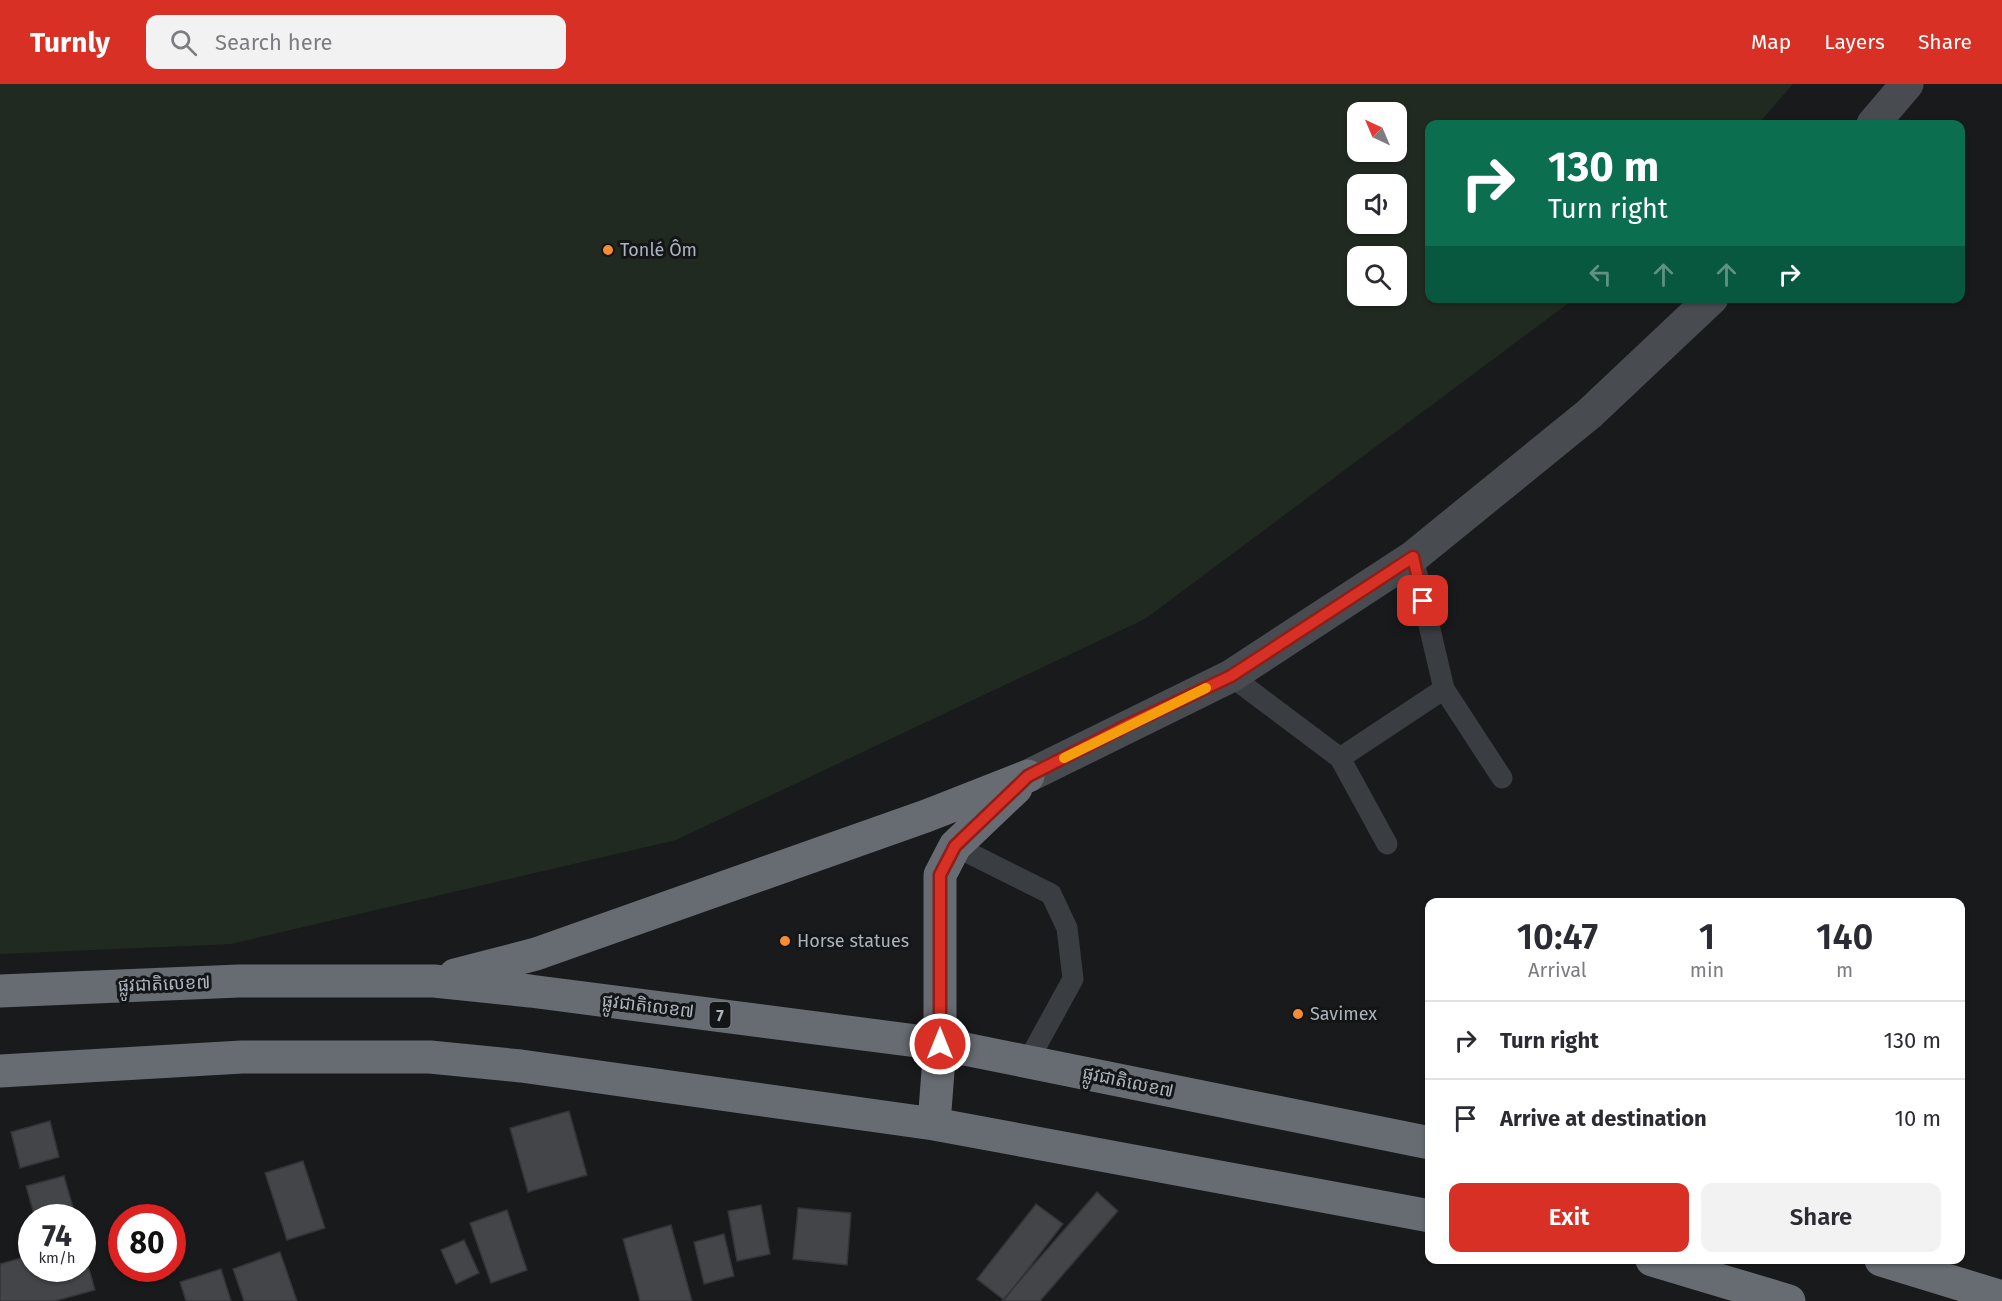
<!DOCTYPE html>
<meta charset="utf-8">
<style>
body{margin:0;font-family:"Fira Sans","Noto Sans Khmer",sans-serif;background:#f2f2f3;color:#2b2b33;height:100vh;display:flex;flex-direction:column;font-size:22px;white-space:nowrap}
*{box-sizing:border-box;margin:0}
p{font-size:20px;color:#7c7c81}
.icon{flex:none;width:33px;height:33px;fill:none;stroke:currentColor;stroke-width:2;stroke-linecap:round;stroke-linejoin:round}
.map{position:relative;flex:1;overflow:hidden}
.details{position:absolute;left:1425px;top:814px;width:540px;height:366px;display:flex;flex-direction:column;background:#fff;border-radius:12px;box-shadow:0 2px 4px #0004}
.details>*{flex:none}
.hud{position:absolute;left:1425px;top:36px;width:540px;height:183px;border-radius:12px;box-shadow:0 2px 4px #0004;background:#0b6e4f;color:#fff;overflow:hidden}
.needle{width:39px;rotate:316deg}
.tools{position:absolute;left:1347px;top:18px;display:grid;gap:12px}
.tools a{display:grid;place-items:center;width:60px;height:60px;border-radius:12px;background:#fff;box-shadow:0 2px 4px #0004;font-size:30px}
.speed{position:absolute;left:18px;top:1120px;display:flex;gap:12px;font-size:30px;font-weight:700;text-align:center}
.speed>*{display:grid;place-content:center;width:78px;height:78px;border-radius:50%;background:#fff;box-shadow:0 2px 4px #0004;line-height:1}
.speed small{font-size:15px;font-weight:400}
.speed .limit{border:9px solid #d22;background:#fff;color:#111}
.pin{position:absolute;display:grid;place-items:center;width:51px;height:51px;color:#fff;margin:-26px;border-radius:12px;box-shadow:0 3px 9px #0006}
.me{position:absolute;width:66px;margin:-33px;rotate:0deg;stroke-linejoin:round;filter:drop-shadow(0 0 4px #0008)}
.turn{display:flex;align-items:center;gap:21px;height:126px;padding:0 24px;font-size:27px}
.turn .icon{width:78px;height:78px;stroke-width:2.5}
.turn b{display:block;font-size:42px;line-height:51px}
.lanes{display:flex;align-items:center;height:57px;padding:0 24px;background:#0003;justify-content:center;gap:30px;direction:ltr}
.lanes .off{opacity:.35}
.eta{display:flex;justify-content:space-evenly;align-items:center;height:102px;text-align:center}
.eta b{font-size:36px;font-weight:600;line-height:42px}
.cta{display:flex;gap:12px;margin-top:auto;padding:12px 24px}
.cta a{flex:1;height:69px;border-radius:12px;background:#d93025;color:#fff;font-size:24px;font-weight:600;line-height:69px;text-align:center}
.cta a+a{background:#f2f2f3;color:#2b2b33}
ul{padding:0;list-style:none}
li{display:flex;align-items:center;gap:18px;height:78px;padding:0 24px;border-top:2px solid #e1e1e2}
li div{flex:1}
li b{display:block;font-size:22px}
li em{font-style:normal}
header{display:flex;align-items:center;gap:36px;box-sizing:border-box;height:84px;padding:0 30px;background:#d93025;color:#fff}
header strong{font-size:28px}
nav{display:flex;gap:33px;margin-inline-start:auto;font-size:21px}
.search{width:420px;height:54px;background:#f2f2f3;display:flex;align-items:center;gap:15px;box-sizing:border-box;padding:0 21px;border-radius:12px;color:#7c7c81;font-size:22px}
.map>svg:first-child{display:block}
.green{fill:#212a21;fill-rule:evenodd}
.building{fill:#434549;stroke:#333438;stroke-width:1.5}
.lines{fill:none;stroke-linecap:round;stroke-linejoin:round}
.lane{stroke:#3a3d41;stroke-width:21}
.secondary{stroke:#484c51;stroke-width:33}
.highway{stroke:#666c72;stroke-width:33}
.route-casing{stroke:#8d1f18;stroke-width:15}
.route{stroke:#d93025;stroke-width:10}
.slow{stroke:#f59e0b;stroke-width:10}
.poi-dot{fill:#f98b34;stroke:#141517;stroke-width:2}
.labels{text-anchor:middle;dominant-baseline:central;stroke-width:6;stroke-linejoin:round;paint-order:stroke}
.shield{fill:#141517;stroke:#7e848a;stroke-width:1.5}
.shield-label{font-size:16px;font-weight:bold;fill:#abb4bc}
.poi-label{font-size:18px;fill:#abb4bc;stroke:#141517;text-anchor:start}
.street-label{font-size:18px;fill:#abb4bc;stroke:#141517}
</style>
<header>
<strong>Turnly</strong>
<div class="search"><svg class="icon" aria-label="search" viewBox="0 0 24 24"><circle cx="10" cy="10" r="6"/><path d="M15 15l6 6"/></svg>Search here</div>
<nav><a>Map</a><a>Layers</a><a>Share</a></nav>
</header>
<div class="map">
<svg width="2002" height="1217" viewBox="0 0 2002 1217">
<rect width="100%" height="100%" fill="#191a1c"/>
<!-- green -->
<path class="green" d="M0 0H1793L1758 40H1430V214L1574 215 1145 535 676 756 231 860 0 870ZM1358 28H1396V68H1358ZM1358 100H1396V140H1358ZM1358 172H1396V212H1358Z"/>
<!-- building -->
<path class="building" d="M569 1027 587 1091 528 1108 510 1044Z
M50 1037 59 1073 20 1084 11 1048Z
M303 1077 325 1144 287 1156 265 1089Z
M64 1092 76 1134H35L26 1102Z
M1097 1108 1118 1127 1040 1217H1002Z
M1036 1120 1063 1140 1004 1216 977 1195Z
M761 1121 770 1170 737 1177 728 1127Z
M798 1124 851 1129 847 1181 793 1175Z
M507 1126 527 1186 491 1199 470 1139Z
M671 1141 692 1217H640L623 1155Z
M724 1150 734 1192 704 1200 694 1158Z
M464 1156 479 1189 456 1200 441 1166Z
M82 1160 95 1206 55 1217H0V1180L32 1171V1185H82Z
M280 1168 297 1217H244L233 1185Z
M221 1185 231 1217H186L180 1198Z"/>
<g class="lines">
<!-- lane -->
<path class="lane" d="M1231 592 1340 674 1444 605 1413 473
M1444 605 1502 694
M1340 674 1387 760
M955 762 1051 810 1067 844 1073 895 1028 977"/>
<!-- secondary -->
<path class="secondary" d="M1873 40 1907 0
M1028 692 1231 592 1413 473 1589 330 1712 214"/>
<!-- highway -->
<path class="highway" d="M455 891 536 870 926 732 1028 692
M0 907 239 897H434L530 907 940 960 1430 1059
M0 987 242 973H430L521 982 934 1040 1430 1132
M934 1040 940 960V791L955 762 1016 704
M1652 1176 1789 1217
M1881 1176 2002 1213"/>
</g>
<g class="lines">
<!-- route casing -->
<g class="route-casing">
<path id="route" d="M940 960V791L955 762 1028 692 1130 640 1231 592 1413 473 1423 517"/>
</g>
<!-- route -->
<use href="#route" class="route"/>
<!-- slow -->
<path class="slow" d="M1064 674 1206 604"/>
</g>
<!-- markers -->
<g class="poi-dot">
<circle cx="608" cy="166" r="6"/>
<circle cx="785" cy="857" r="6"/>
<circle cx="1298" cy="930" r="6"/>
</g>
<g class="labels">
<!-- shield labels -->
<rect class="shield" x="709.5" y="918" width="21" height="26" rx="4.5"/>
<g class="shield-label">
<text x="720" y="931">7</text>
</g>
<!-- poi labels -->
<g class="poi-label">
<text x="620" y="166">Tonlé Ôm</text>
<text x="797" y="857">Horse statues</text>
<text x="1310" y="930">Savimex</text>
</g>
<!-- street labels -->
<g class="street-label">
<text transform="translate(164 900) rotate(-2)">ផ្លូវជាតិលេខ៧</text>
<text transform="translate(648 922) rotate(7)">ផ្លូវជាតិលេខ៧</text>
<text transform="translate(1128 998) rotate(12)">ផ្លូវជាតិលេខ៧</text>
</g>
</g>
</svg>
<div class="tools">
<a><svg class="needle" viewBox="-14 -14 28 28"><path d="M0-13l5 13h-10z" fill="#e53935"/><path d="M0 13l5-13h-10z" fill="#7c7c81"/></svg></a>
<a><svg class="icon" aria-label="sound" viewBox="0 0 24 24"><path d="M4 9h4l5-4v14l-5-4H4zM17 9q2 3 0 6"/></svg></a>
<a><svg class="icon" aria-label="search" viewBox="0 0 24 24"><circle cx="10" cy="10" r="6"/><path d="M15 15l6 6"/></svg></a>
</div>
<div class="speed"><div>74<small>km/h</small></div><div class="limit">80</div></div>
<div class="pin" style="left:1423px;top:517px;background:#d93025"><svg class="icon" aria-label="arrive" viewBox="0 0 24 24"><path d="M6 21V4h12l-3 4 3 4H6"/></svg></div>
<svg class="me" style="left:940px;top:960px" viewBox="-20 -20 40 40"><circle r="17" fill="#d93025" stroke="#fff" stroke-width="3"/><path d="M0-11L8 9 0 5-8 9z" fill="#fff"/></svg>
<div class="hud">
<div class="turn"><svg class="icon" aria-label="right" viewBox="0 0 24 24"><path d="M7 20v-9h11M14 6l5 5-5 5"/></svg><div><b>130 m</b>Turn right</div></div>
<div class="lanes"><svg class="icon off" aria-label="left" viewBox="0 0 24 24"><path d="M17 20v-9H6M10 6l-5 5 5 5"/></svg><svg class="icon off" aria-label="ahead" viewBox="0 0 24 24"><path d="M12 20V5M6 11l6-6 6 6"/></svg><svg class="icon off" aria-label="ahead" viewBox="0 0 24 24"><path d="M12 20V5M6 11l6-6 6 6"/></svg><svg class="icon" aria-label="right" viewBox="0 0 24 24"><path d="M7 20v-9h11M14 6l5 5-5 5"/></svg></div>
</div>
<section class="details">
<div class="eta">
<div><b>10:47</b><p>Arrival</p></div>
<div><b>1</b><p>min</p></div>
<div><b>140</b><p>m</p></div>
</div>
<ul>
<li><svg class="icon" aria-label="right" viewBox="0 0 24 24"><path d="M7 20v-9h11M14 6l5 5-5 5"/></svg><div><b>Turn right</b></div><em>130 m</em></li>
<li><svg class="icon" aria-label="arrive" viewBox="0 0 24 24"><path d="M6 21V4h12l-3 4 3 4H6"/></svg><div><b>Arrive at destination</b></div><em>10 m</em></li>
</ul>
<div class="cta"><a>Exit</a><a>Share</a></div>
</section>
</div>
